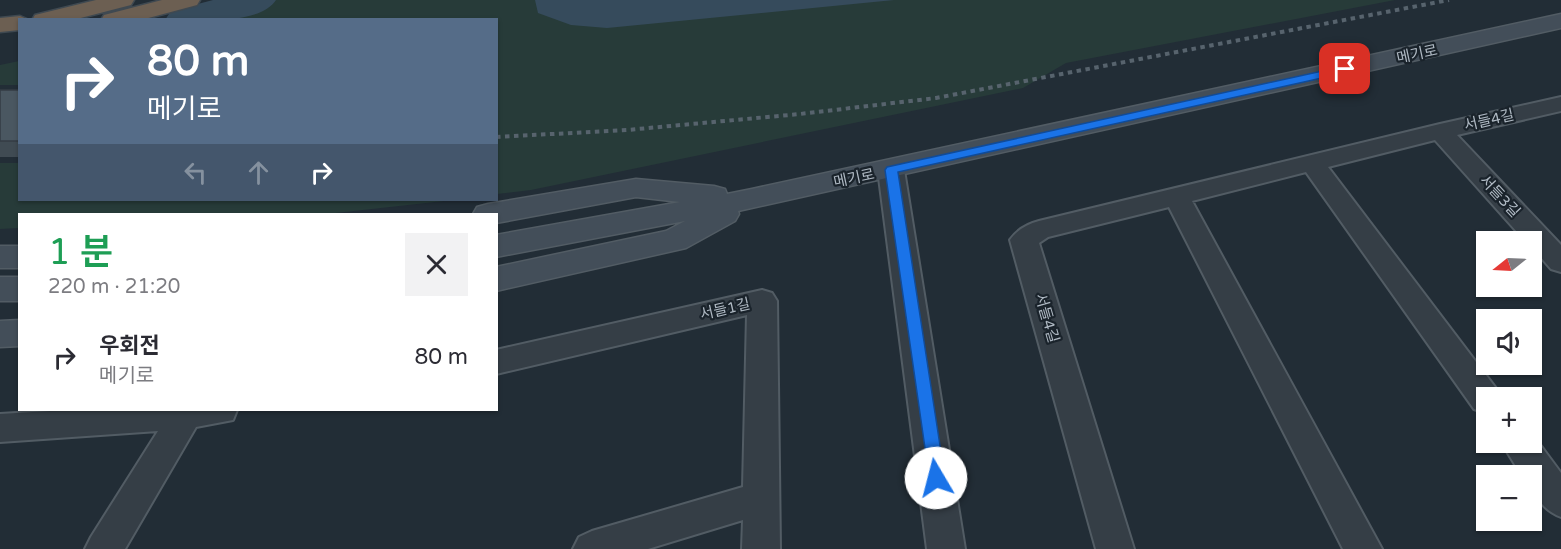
<!DOCTYPE html>
<html lang="ko">
<meta charset="utf-8">
<style>
body{margin:0;font-family:"Varela Round","Noto Sans KR",sans-serif;background:#f2f2f3;color:#2b2b33;height:100vh;display:flex;flex-direction:column;font-size:22px;white-space:nowrap}
*{box-sizing:border-box;margin:0}
p{font-size:20px;color:#7c7c81}
.icon{flex:none;width:33px;height:33px;fill:none;stroke:currentColor;stroke-width:2;stroke-linecap:round;stroke-linejoin:round}
.map{position:relative;flex:1;overflow:hidden}
.sheet{position:absolute;left:18px;top:213px;width:480px;height:198px;display:flex;flex-direction:column;background:#fff;border-radius:0px;box-shadow:0 2px 4px #0004}
.sheet>*{flex:none}
.guide{position:absolute;left:18px;top:18px;width:480px;height:183px;border-radius:0px;box-shadow:0 2px 4px #0004;background:#556c88;color:#fff;overflow:hidden}
.needle{width:39px;rotate:252deg}
.fabs{position:absolute;left:1476px;top:231px;display:grid;gap:12px}
.fabs a{display:grid;place-items:center;width:66px;height:66px;border-radius:0px;background:#fff;box-shadow:0 2px 4px #0004;font-size:30px}
.pin{position:absolute;display:grid;place-items:center;width:51px;height:51px;color:#fff;margin:-26px;border-radius:12px;box-shadow:0 3px 9px #0006}
.me{position:absolute;width:66px;margin:-33px;rotate:352deg;stroke-linejoin:round;filter:drop-shadow(0 0 4px #0008)}
.turn{display:flex;align-items:center;gap:21px;height:126px;padding:0 30px;font-size:27px}
.turn .icon{width:78px;height:78px;stroke-width:2.5}
.turn b{display:block;font-size:42px;line-height:51px}
.lanes{display:flex;align-items:center;height:57px;padding:0 30px;background:#0003;justify-content:center;gap:30px;direction:ltr}
.lanes .off{opacity:.35}
.round{display:grid;place-items:center;flex:none;width:63px;height:63px;border-radius:0px;background:#f2f2f3}
.head{display:flex;align-items:center;justify-content:space-between;height:102px;padding:0 30px}
h1{font-size:36px;font-weight:600;line-height:45px;color:#1e9e55}
ul{padding:0;list-style:none}
li{display:flex;align-items:center;gap:18px;height:84px;padding:0 30px}
li div{flex:1}
li b{display:block;font-size:22px}
li em{font-style:normal}
.map>svg:first-child{display:block}
.green{fill:#273b39}
.water{fill:#364b5c}
.lines{fill:none;stroke-linecap:round;stroke-linejoin:round}
.river{fill:#364b5c;fill-rule:evenodd}
.street-casing{stroke:#525c64;stroke-width:4}
.secondary-casing{stroke:#525c64;stroke-width:3}
.highway-casing{stroke:#3f4951;stroke-width:3}
.street{fill:#353e46;fill-rule:evenodd}
.secondary{fill:#434e59;fill-rule:evenodd}
.highway{fill:#6c5f52;fill-rule:evenodd}
.rail{stroke:#57636d;stroke-width:4;stroke-dasharray:4.5 4.5;stroke-linecap:butt}
.wall{fill:#404b53}
.building{fill:#4a5761;stroke:#343d44;stroke-width:1.5}
.route{fill:#1a73e8;stroke:#114b97;stroke-width:1.5}
.labels{text-anchor:middle;dominant-baseline:central;stroke-width:4.5;stroke-linejoin:round;paint-order:stroke}
.street-label{font-size:15px;fill:#afb9c3;stroke:#1a232b}
</style>
<div class="map">
<svg width="1561" height="549" viewBox="0 0 1561 549">
<rect width="100%" height="100%" fill="#222d36"/>
<!-- green -->
<path class="green" d="M273 0H1395L1066 63 1023 88 531 190 497 194 496 20H206Z
M19 61V85H0V65Z
M0 163H19L20 200H453L327 214H20L19 228 0 229Z"/>
<!-- water -->
<path class="water" d="M535 0H894L607 28 571 25 538 13Z"/>
<g class="lines">
<!-- river -->
<path class="river" d="M213 0H276C259 26 194 20 165 20L171 11Z"/>
<!-- street casing -->
<g class="street-casing">
<path id="street" d="M1561 97V111L1457 135 1561 245V272L1551 269 1532 247V242H1526L1435 140 1328 167 1498 391 1501 398H1486V413L1474 409 1306 172 1192 201 1382 549H1343L1169 207 1048 237 1039 243 1134 549H1096L1010 240C1017 230 1027 224 1039 221L1440 124Z
M891 162 900 164 904 170 965 549H927L878 170 882 164Z
M762 290 772 293 777 301 780 549H742L743 520 648 549H573L579 537 592 531 743 487 747 315 496 374V350Z
M66 410H237L233 420 196 427 125 549H85L91 537 158 431 0 442V414Z
M1532 434 1561 473V517C1543 510 1532 495 1532 476H1522L1501 442H1532Z"/>
</g>
<!-- secondary casing -->
<g class="secondary-casing">
<path id="secondary" d="M1561 14V28L738 211 739 214 735 221 686 248 496 291V267L666 231 685 221 496 257V235L680 202 636 197 496 223V214H473L477 207 488 204 636 179 714 186 725 189 727 194 752 189Z
M0 246H20V268H0Z
M0 277H20V301H0Z
M20 320V346L0 347V321Z"/>
</g>
<!-- highway casing -->
<g class="highway-casing">
<path id="highway" d="M96 0H134L131 5 73 20H32L35 15Z
M162 0H200L197 5 141 20H101L104 15Z
M20 16 29 20H20V30L0 32V18Z"/>
</g>
<!-- street -->
<use href="#street" class="street"/>
<!-- secondary -->
<use href="#secondary" class="secondary"/>
<!-- highway -->
<use href="#highway" class="highway"/>
<!-- rail -->
<path class="rail" d="M496 137 627 130 800 114 936 98 1449 0"/>
</g>
<!-- wall -->
<path class="wall" d="M0 90H20V157H0Z"/>
<!-- building -->
<path class="building" d="M0 90H20V141H0Z"/>
<!-- route -->
<path class="route" d="M1345 66 1350 69 1349 72 898 172 945 478 942 483 936 485 930 483 885 170 887 167Z"/>
<g class="labels">
<!-- street labels -->
<g class="street-label">
<text transform="translate(1417 54) rotate(-12)">메기로</text>
<text transform="translate(1489 120) rotate(-13)">서들4길</text>
<text transform="translate(854 178) rotate(-12)">메기로</text>
<text transform="translate(1500 196) rotate(47)">서들3길</text>
<text transform="translate(725 309) rotate(-13)">서들1길</text>
<text transform="translate(1047 318) rotate(74)">서들4길</text>
</g>
</g>
</svg>
<div class="fabs">
<a><svg class="needle" viewBox="-14 -14 28 28"><path d="M0-13l5 13h-10z" fill="#e53935"/><path d="M0 13l5-13h-10z" fill="#7c7c81"/></svg></a>
<a><svg class="icon" aria-label="sound" viewBox="0 0 24 24"><path d="M4 9h4l5-4v14l-5-4H4zM17 9q2 3 0 6"/></svg></a>
<a>+</a>
<a>−</a>
</div>
<div class="pin" style="left:1345px;top:69px;background:#d93025"><svg class="icon" aria-label="arrive" viewBox="0 0 24 24"><path d="M6 21V4h12l-3 4 3 4H6"/></svg></div>
<svg class="me" style="left:936px;top:478px" viewBox="-20 -20 40 40"><circle r="19" fill="#fff"/><path d="M0-13L10 11 0 6-10 11z" fill="#1a73e8"/></svg>
<div class="guide">
<div class="turn"><svg class="icon" aria-label="right" viewBox="0 0 24 24"><path d="M7 20v-9h11M14 6l5 5-5 5"/></svg><div><b>80 m</b>메기로</div></div>
<div class="lanes"><svg class="icon off" aria-label="left" viewBox="0 0 24 24"><path d="M17 20v-9H6M10 6l-5 5 5 5"/></svg><svg class="icon off" aria-label="ahead" viewBox="0 0 24 24"><path d="M12 20V5M6 11l6-6 6 6"/></svg><svg class="icon" aria-label="right" viewBox="0 0 24 24"><path d="M7 20v-9h11M14 6l5 5-5 5"/></svg></div>
</div>
<section class="sheet">
<div class="head"><div><h1>1 분</h1><p>220 m · 21:20</p></div><a class="round"><svg class="icon" aria-label="close" viewBox="0 0 24 24"><path d="M6 6l12 12M18 6L6 18"/></svg></a></div>
<ul>
<li><svg class="icon" aria-label="right" viewBox="0 0 24 24"><path d="M7 20v-9h11M14 6l5 5-5 5"/></svg><div><b>우회전</b><p>메기로</p></div><em>80 m</em></li>
</ul>
</section>
</div>
